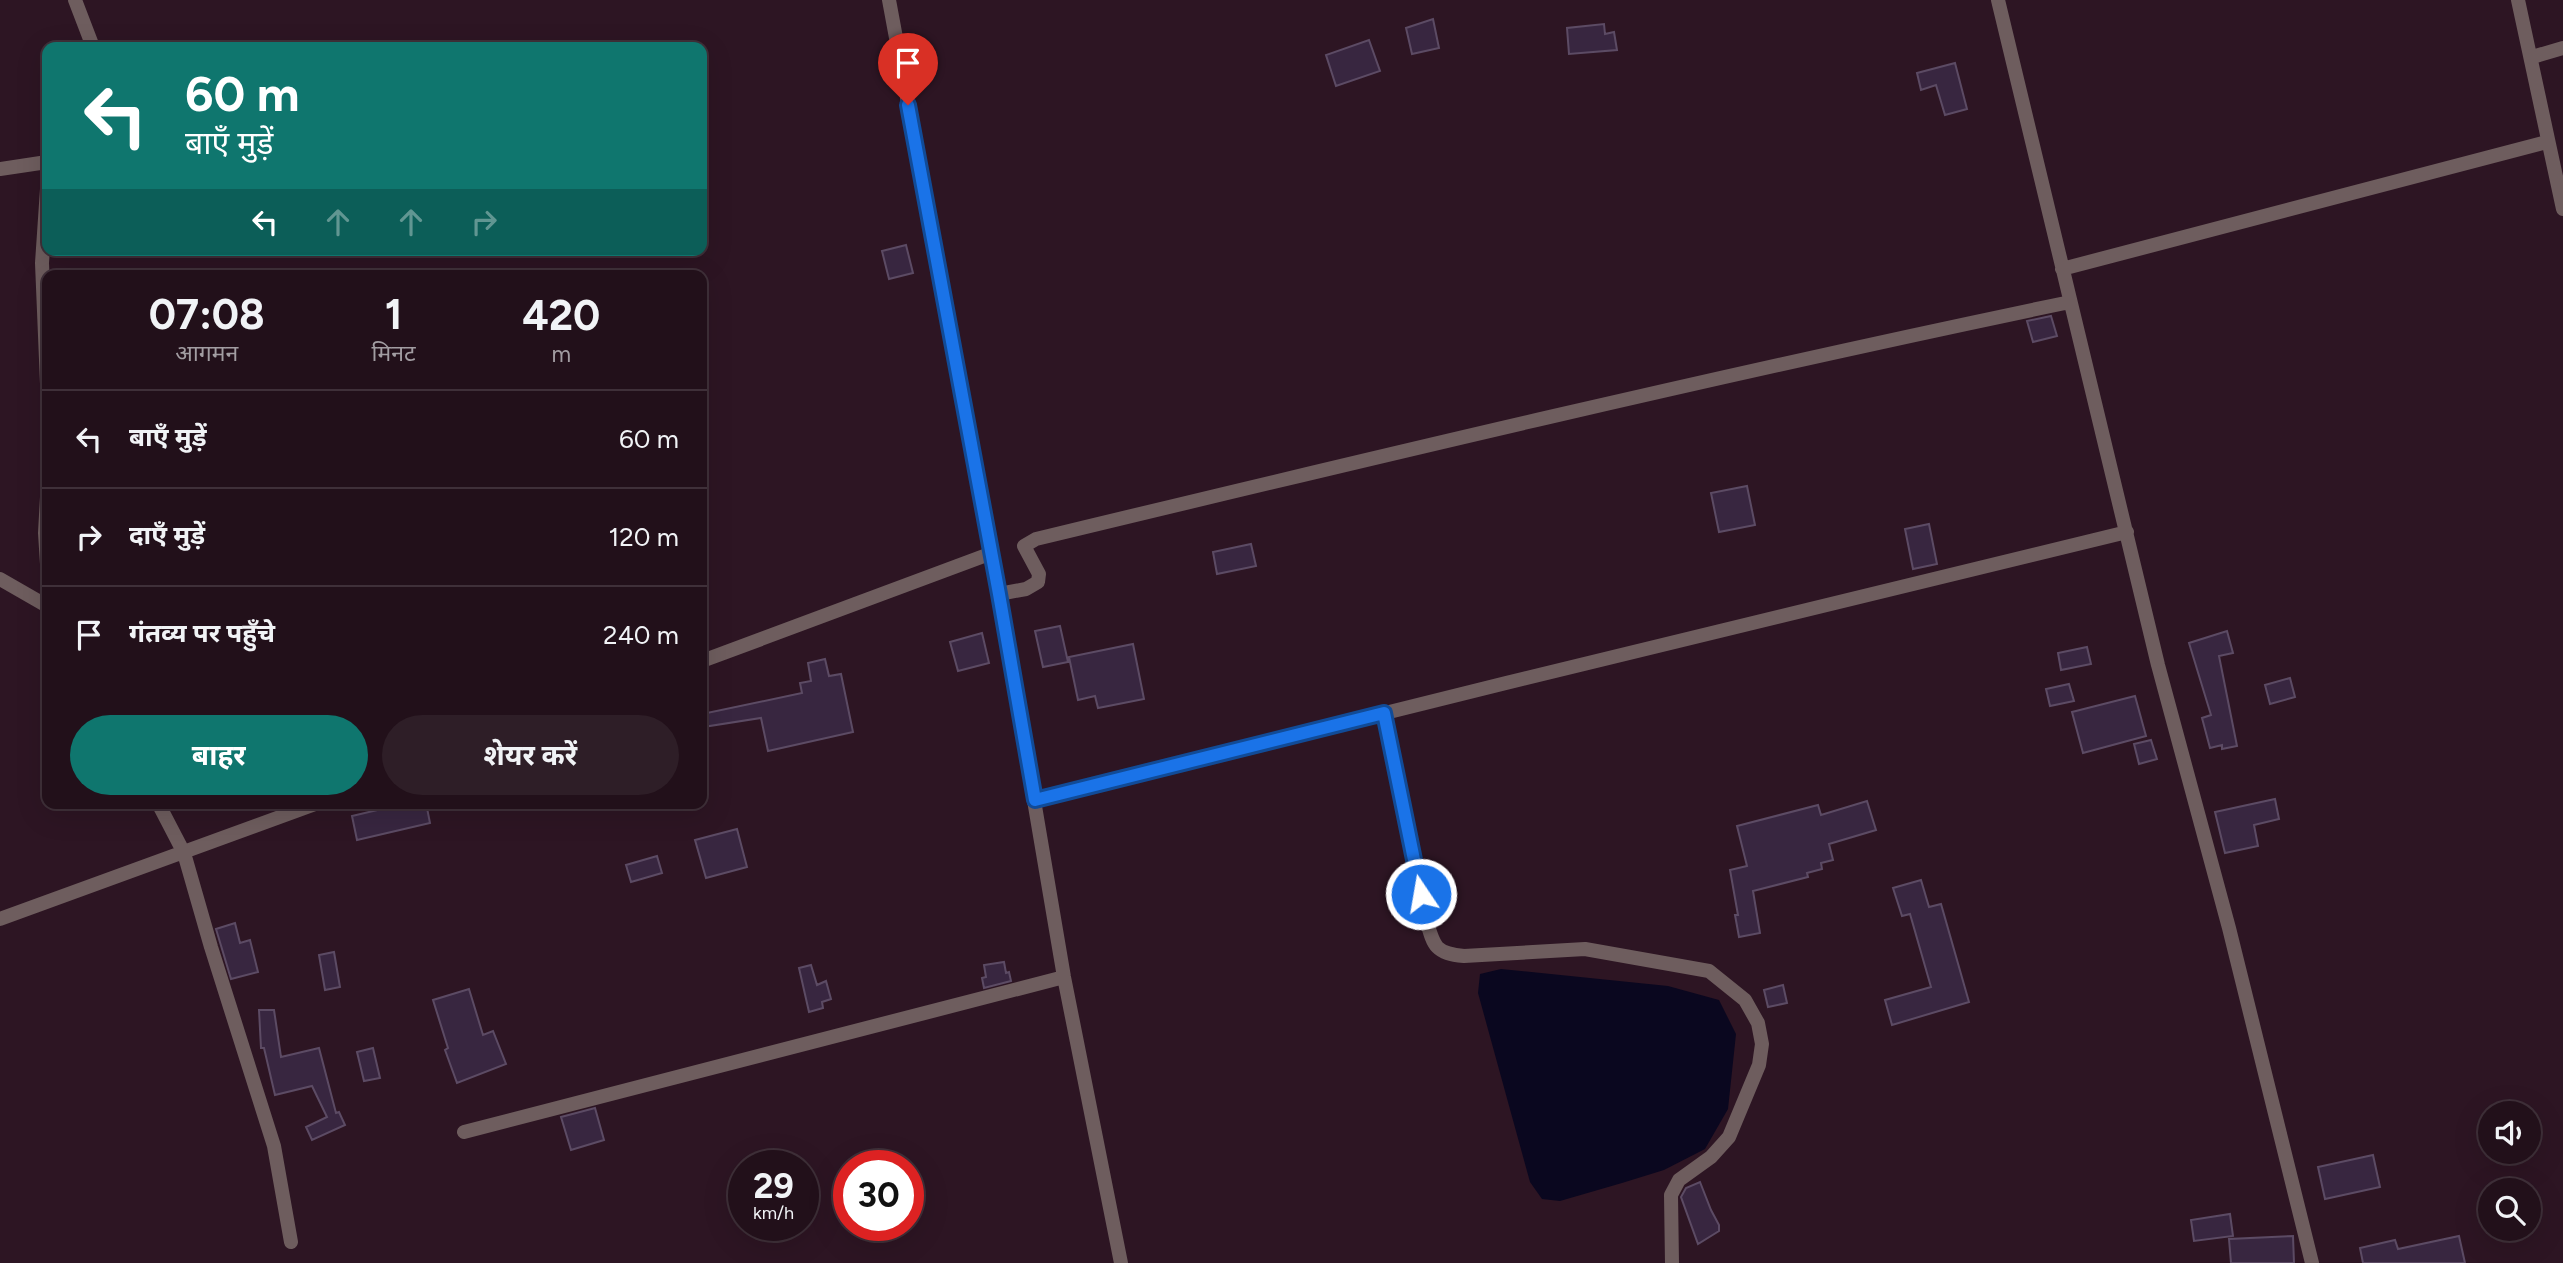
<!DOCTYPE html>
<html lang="hi">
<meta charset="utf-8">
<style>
body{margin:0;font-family:Figtree,"Noto Sans Devanagari",sans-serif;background:#2e1e27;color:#f1f3f6;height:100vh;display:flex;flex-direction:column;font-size:26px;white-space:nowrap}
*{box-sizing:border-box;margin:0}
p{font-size:23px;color:#a29da2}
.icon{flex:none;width:38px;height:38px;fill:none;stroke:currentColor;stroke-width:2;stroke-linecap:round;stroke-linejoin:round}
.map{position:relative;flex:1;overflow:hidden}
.details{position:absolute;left:42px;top:270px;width:665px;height:539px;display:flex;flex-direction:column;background:#22101a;border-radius:14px;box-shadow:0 7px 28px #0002,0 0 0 2px #3f3039}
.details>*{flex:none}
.banner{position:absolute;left:42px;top:42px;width:665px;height:214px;border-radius:14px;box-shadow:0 7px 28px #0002,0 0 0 2px #3f3039;background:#0f766e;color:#fff;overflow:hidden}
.controls{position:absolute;left:2478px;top:1101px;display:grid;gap:14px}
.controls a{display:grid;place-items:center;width:63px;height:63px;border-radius:50%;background:#22101a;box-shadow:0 7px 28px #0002,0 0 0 2px #3f3039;font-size:35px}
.speed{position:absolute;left:728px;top:1150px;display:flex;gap:14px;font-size:35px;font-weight:700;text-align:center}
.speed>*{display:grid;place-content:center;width:91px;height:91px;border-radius:50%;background:#22101a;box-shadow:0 7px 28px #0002,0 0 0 2px #3f3039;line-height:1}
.speed small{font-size:18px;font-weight:400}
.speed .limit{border:10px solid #d22;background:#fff;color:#111}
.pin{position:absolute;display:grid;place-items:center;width:60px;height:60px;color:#fff;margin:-72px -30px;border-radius:50% 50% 50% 0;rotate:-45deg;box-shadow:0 0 7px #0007}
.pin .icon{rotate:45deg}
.me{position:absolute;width:77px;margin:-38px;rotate:348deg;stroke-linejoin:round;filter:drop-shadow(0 0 5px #0008)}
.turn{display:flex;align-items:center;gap:24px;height:147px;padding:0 28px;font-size:32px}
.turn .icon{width:91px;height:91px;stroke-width:2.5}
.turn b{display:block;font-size:49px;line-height:60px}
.lanes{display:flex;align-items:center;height:66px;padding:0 28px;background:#0003;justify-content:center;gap:35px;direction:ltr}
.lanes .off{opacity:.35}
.eta{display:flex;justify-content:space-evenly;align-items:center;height:119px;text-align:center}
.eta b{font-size:42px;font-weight:700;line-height:49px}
.action{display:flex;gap:14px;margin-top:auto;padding:14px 28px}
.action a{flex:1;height:80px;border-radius:42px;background:#0f766e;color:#fff;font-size:28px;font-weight:700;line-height:80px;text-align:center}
.action a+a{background:#2e1e27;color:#f1f3f6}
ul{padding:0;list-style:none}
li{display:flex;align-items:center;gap:21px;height:98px;padding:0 28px;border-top:2px solid #3f3039}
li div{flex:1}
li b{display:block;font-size:26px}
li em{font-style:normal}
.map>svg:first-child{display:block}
.water{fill:#0a071f}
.building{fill:#382640;stroke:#5c4b64;stroke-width:2}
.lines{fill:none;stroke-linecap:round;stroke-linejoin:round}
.street{stroke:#6e5d5e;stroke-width:14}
.route-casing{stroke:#114b97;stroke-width:18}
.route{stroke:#1a73e8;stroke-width:12}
</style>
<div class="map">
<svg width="2563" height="1263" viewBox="0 0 2563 1263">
<rect width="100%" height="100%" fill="#2d1523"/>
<!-- water -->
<path class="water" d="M1501 969 1668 986 1719 1000 1736 1034 1728 1109 1705 1149 1664 1170 1622 1183 1560 1201 1542 1199 1530 1182 1478 993 1480 974Z"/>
<!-- building -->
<path class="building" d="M1433 19 1439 48 1412 54 1406 28Z
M1604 24 1605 34 1614 32 1617 50 1569 54 1567 28Z
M1369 40 1380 71 1336 86 1326 55Z
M1955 63 1967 109 1945 115 1936 85 1921 90 1917 73Z
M906 245 913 273 889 279 882 251Z
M2051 316 2057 336 2033 342 2027 321Z
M1747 486 1755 525 1719 532 1711 493Z
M1929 524 1937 564 1913 569 1905 529Z
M1251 544 1256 566 1217 574 1213 552Z
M1060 626 1068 662 1043 667 1035 631Z
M2227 631 2233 653 2219 656 2237 746 2222 749V745L2210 748 2202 718 2211 715 2189 643Z
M982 633 989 663 958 671 950 642Z
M1133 644 1144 699 1098 708 1095 696 1078 700 1069 657Z
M2087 647 2091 664 2061 670 2058 653Z
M825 659 829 676 841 674 853 732 768 751 761 718 703 727 702 714 802 693 800 683 811 681 808 663Z
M2290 678 2295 697 2270 704 2265 685Z
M2069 684 2074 701 2050 706 2046 689Z
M2135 696 2146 736 2083 753 2072 712Z
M2151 740 2157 759 2139 764 2134 744Z
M2275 799 2279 819 2254 825 2258 846 2225 853 2215 812Z
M1867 801 1876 830 1829 844 1833 860 1821 863 1822 869 1807 873 1808 877 1753 891 1760 933 1739 937 1735 915H1738L1730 870 1747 866 1737 826 1818 805 1821 815Z
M407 803H426L430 823 357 840 352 816Z
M737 829 747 867 706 878 695 840Z
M657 856 662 873 631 882 626 865Z
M1921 880 1929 907 1941 904 1969 1002 1892 1025 1885 1000 1931 987 1910 914 1902 916 1893 888Z
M235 923 240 943 250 940 258 972 231 979 216 929Z
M334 952 340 987 325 990 319 955Z
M1004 962 1006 973 1009 972 1011 981 984 988 982 978 986 977 984 965Z
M811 965 817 985 826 981 831 999 822 1002 823 1008 809 1012 799 968Z
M1783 985 1787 1003 1768 1007 1764 990Z
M469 989 483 1035 493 1031 506 1064 457 1083 445 1050 448 1048 433 1000Z
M259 1010H274L281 1057 319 1048 336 1113 339 1112 345 1125 312 1140 306 1127 327 1117 312 1086 275 1095 264 1048H261Z
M373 1048 380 1078 364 1081 357 1052Z
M595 1108 604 1140 571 1150 561 1117Z
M2373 1155 2380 1187 2325 1199 2318 1167Z
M1700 1182 1711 1210 1719 1225V1231L1698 1244 1681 1197 1686 1188Z
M2230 1214 2233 1236 2194 1241 2191 1220Z
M2293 1236 2294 1263H2231L2229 1239Z
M2459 1236 2465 1263H2363L2360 1248 2395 1240 2398 1249Z"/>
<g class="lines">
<!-- street -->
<path class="street" d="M75 0 93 47
M889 0 999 594 1064 977 1121 1263
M1998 0 2158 665 2229 928 2312 1263
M2518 0 2563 209
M2532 57 2563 48
M0 169 47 162
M47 189 42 263 47 384
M2062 269 2547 142
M47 497 45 533 47 564
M0 579 47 606
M999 594 1026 589 1038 582 1039 574 1024 546 1036 539C1380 456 1724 374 2070 302
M702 661 992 553
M1384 714 1426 919C1434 947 1435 953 1464 956L1585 949 1709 971 1745 1000 1758 1023 1762 1044 1759 1065 1729 1137 1711 1157 1679 1180 1671 1195 1672 1263
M1035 800 1506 683 2127 532
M158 803 184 853 211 947 274 1146 291 1242
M0 919 318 803
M464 1132 1064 977"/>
</g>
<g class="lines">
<!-- route casing -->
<g class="route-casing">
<path id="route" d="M908 105 999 594 1035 800 1384 713 1421 894"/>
</g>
<!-- route -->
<use href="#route" class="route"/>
</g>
</svg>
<div class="controls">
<a><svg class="icon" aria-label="sound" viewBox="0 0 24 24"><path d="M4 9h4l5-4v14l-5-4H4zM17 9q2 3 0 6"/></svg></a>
<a><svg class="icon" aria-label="search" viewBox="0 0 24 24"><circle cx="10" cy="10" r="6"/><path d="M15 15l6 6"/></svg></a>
</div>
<div class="speed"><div>29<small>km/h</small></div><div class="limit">30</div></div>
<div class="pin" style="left:908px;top:105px;background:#d93025"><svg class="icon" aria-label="arrive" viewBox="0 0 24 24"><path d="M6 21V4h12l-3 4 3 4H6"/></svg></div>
<svg class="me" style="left:1421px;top:894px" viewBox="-20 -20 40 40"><circle r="17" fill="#1a73e8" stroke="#fff" stroke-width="3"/><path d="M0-11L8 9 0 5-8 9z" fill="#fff"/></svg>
<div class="banner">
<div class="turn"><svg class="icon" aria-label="left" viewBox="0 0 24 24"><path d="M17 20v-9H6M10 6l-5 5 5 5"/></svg><div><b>60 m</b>बाएँ मुड़ें</div></div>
<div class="lanes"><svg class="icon" aria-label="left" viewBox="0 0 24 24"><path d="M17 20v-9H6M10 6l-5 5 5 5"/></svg><svg class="icon off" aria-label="ahead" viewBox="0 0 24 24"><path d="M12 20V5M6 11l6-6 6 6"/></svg><svg class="icon off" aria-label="ahead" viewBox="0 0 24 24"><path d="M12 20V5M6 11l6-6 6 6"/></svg><svg class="icon off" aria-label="right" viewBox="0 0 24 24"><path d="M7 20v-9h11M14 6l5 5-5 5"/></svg></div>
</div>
<section class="details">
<div class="eta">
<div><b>07:08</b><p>आगमन</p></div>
<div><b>1</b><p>मिनट</p></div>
<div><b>420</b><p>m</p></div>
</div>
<ul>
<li><svg class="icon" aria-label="left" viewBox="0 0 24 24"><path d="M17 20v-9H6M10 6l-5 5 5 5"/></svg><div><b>बाएँ मुड़ें</b></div><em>60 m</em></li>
<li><svg class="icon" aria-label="right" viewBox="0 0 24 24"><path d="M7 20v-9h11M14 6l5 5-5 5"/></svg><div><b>दाएँ मुड़ें</b></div><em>120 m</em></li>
<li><svg class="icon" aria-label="arrive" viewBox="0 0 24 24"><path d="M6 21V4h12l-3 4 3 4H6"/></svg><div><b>गंतव्य पर पहुँचे</b></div><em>240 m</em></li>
</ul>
<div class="action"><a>बाहर</a><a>शेयर करें</a></div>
</section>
</div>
